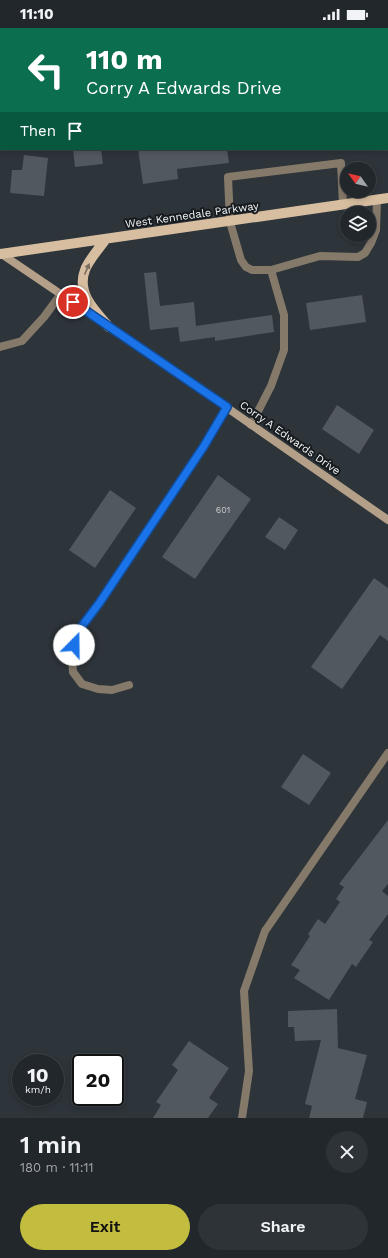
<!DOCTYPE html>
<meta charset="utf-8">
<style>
body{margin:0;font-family:"Work Sans",sans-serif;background:#2e3338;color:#f1f3f6;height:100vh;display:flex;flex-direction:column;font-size:15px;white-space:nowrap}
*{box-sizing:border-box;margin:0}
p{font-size:13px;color:#a2a5a9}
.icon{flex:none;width:22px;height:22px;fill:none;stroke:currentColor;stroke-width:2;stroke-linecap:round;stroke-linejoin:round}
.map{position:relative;height:1090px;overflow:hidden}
.side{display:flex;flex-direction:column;background:#22272c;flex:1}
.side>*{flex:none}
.guide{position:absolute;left:0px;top:0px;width:388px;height:122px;box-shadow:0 2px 6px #0003,0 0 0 1px #3f4448;background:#0b6e4f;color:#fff;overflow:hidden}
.needle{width:26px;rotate:304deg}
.fabs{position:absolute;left:340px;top:134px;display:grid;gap:8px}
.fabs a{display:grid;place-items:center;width:36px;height:36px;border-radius:50%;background:#22272c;box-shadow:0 2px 6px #0003,0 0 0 1px #3f4448;font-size:20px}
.speed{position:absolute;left:12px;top:1026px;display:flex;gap:8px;font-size:20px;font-weight:700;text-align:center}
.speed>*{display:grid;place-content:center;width:52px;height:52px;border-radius:50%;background:#22272c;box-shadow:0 2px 6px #0003,0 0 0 1px #3f4448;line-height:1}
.speed small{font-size:10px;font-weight:400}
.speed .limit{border:2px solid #111;border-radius:6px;background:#fff;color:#111}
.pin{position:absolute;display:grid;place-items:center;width:34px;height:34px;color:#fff;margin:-17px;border:2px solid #fff;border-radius:50%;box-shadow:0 1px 4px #0007}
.me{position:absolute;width:44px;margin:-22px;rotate:22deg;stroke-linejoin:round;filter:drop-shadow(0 0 3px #0008)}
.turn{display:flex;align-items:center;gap:14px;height:84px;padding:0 20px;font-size:18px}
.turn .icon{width:52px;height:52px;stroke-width:2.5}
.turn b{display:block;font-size:28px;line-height:34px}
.then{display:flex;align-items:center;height:38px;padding:0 20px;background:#0003;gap:8px;font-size:15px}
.round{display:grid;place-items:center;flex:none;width:42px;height:42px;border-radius:21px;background:#2e3338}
.headline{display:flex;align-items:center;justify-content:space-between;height:68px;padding:0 20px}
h1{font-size:24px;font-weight:600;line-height:30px}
.action{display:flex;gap:8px;margin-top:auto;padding:8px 20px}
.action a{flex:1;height:46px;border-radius:24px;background:#c2bd3f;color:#111;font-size:16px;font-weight:600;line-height:46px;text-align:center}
.action a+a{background:#2e3338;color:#f1f3f6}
.status{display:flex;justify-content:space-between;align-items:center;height:28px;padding:0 20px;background:#22272c;direction:ltr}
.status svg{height:11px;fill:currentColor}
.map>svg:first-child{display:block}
.building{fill:#51585e}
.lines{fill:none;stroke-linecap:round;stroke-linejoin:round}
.lane{stroke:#85796a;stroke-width:8}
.street{stroke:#85796a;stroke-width:8}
.secondary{stroke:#b4a089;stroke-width:8}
.primary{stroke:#d8bea0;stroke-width:10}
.oneway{fill:#786c5f}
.route-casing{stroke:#114b97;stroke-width:10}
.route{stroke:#1a73e8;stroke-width:7}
.labels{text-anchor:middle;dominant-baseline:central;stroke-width:4;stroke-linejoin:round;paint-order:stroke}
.number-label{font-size:9px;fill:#c8ced2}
.street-label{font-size:11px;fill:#f0f5f8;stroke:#181b1e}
</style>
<div class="status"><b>11:10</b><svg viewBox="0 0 49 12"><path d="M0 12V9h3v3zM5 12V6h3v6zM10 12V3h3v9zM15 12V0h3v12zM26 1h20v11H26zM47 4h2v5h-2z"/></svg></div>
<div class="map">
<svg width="388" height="1090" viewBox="0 0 388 1090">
<rect width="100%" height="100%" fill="#2d343a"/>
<!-- building -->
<path class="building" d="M73 121H101L103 136 75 139Z
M138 121H227L229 135 177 141 178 151 143 156Z
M24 127 48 130 44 168 10 165 12 142H22Z
M156 244 160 278 194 274 196 298 272 287 274 304 215 313V309L180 314 178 299 150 302 144 245Z
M362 267 366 294 310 302 306 275Z
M337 377 374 402 359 426 322 401Z
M218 447 251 471 195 551 162 529Z
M110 462 136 480 95 540 69 522Z
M279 489 298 502 285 522 265 509Z
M374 550 388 560V613L380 607 342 661 311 639Z
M303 726 331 745 309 777 281 759Z
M388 792V856L382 863 388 868V886L369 912 373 914 356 939 352 936 329 972 294 950 300 942 291 937 310 908 308 906 318 891 325 896 340 874 336 871 344 859 339 856Z
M337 981 338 1020 367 1027 355 1071 367 1074 363 1090H309L312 1078 305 1076 321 1012 295 1013 294 999H288V983Z
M189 1013 229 1040 209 1070 218 1076 208 1090H153L161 1077 156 1074 178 1042 172 1037Z"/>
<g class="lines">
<!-- lane -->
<path class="lane" d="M230 1V0
M343 177 341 135 228 149 230 194 241 232 246 239 252 242H271L320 228 358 229 365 225 371 215 376 202 377 172
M0 319 22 313 44 289 61 266
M251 397 271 358 284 322V287L271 242
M129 657 112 662 98 661 82 656 73 644 72 629 76 606 100 575 204 418 227 379"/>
<!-- street -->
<path class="street" d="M349 0 350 1
M387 27 388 28
M242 1090 249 1043 244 963 265 903 388 725"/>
<!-- secondary -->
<path class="secondary" d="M0 225 180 347 388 492"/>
<!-- primary -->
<path class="primary" d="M106 211C100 219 88 233 85 242 76 265 95 283 109 299
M0 226 388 170"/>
</g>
<!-- one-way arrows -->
<defs><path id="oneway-solid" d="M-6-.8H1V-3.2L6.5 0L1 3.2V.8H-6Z"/></defs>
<use class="oneway" href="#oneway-solid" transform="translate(87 241) rotate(-66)"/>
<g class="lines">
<!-- route casing -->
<g class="route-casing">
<path id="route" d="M73 274 227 379 204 418 100 574 76 606 74 617"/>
</g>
<!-- route -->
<use href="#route" class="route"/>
</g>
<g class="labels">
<!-- number labels -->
<g class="number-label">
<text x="223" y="482">601</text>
</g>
<!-- street labels -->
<g class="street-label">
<text transform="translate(192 187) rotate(-8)">West Kennedale Parkway</text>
<text transform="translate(290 410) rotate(35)">Corry A Edwards Drive</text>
</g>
</g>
</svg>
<div class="fabs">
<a><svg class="needle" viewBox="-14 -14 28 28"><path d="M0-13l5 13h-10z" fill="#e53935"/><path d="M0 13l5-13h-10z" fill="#a2a5a9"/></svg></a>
<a><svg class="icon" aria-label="layers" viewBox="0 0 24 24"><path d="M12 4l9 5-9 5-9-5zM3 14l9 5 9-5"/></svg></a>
</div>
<div class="speed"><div>10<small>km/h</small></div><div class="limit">20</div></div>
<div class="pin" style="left:73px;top:274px;background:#d93025"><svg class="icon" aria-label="arrive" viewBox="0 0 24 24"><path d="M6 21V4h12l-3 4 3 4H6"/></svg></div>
<svg class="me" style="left:74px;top:617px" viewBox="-20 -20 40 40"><circle r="19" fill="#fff"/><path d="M0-13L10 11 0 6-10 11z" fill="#1a73e8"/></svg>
<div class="guide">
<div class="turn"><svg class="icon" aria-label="left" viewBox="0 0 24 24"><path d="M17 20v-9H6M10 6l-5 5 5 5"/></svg><div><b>110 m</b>Corry A Edwards Drive</div></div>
<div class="then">Then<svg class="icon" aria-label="arrive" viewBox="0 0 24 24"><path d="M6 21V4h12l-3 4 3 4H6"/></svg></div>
</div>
</div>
<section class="side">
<div class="headline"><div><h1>1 min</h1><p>180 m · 11:11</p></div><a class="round"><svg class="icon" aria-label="close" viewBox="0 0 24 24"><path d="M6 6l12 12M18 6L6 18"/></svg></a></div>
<div class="action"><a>Exit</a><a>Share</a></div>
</section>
